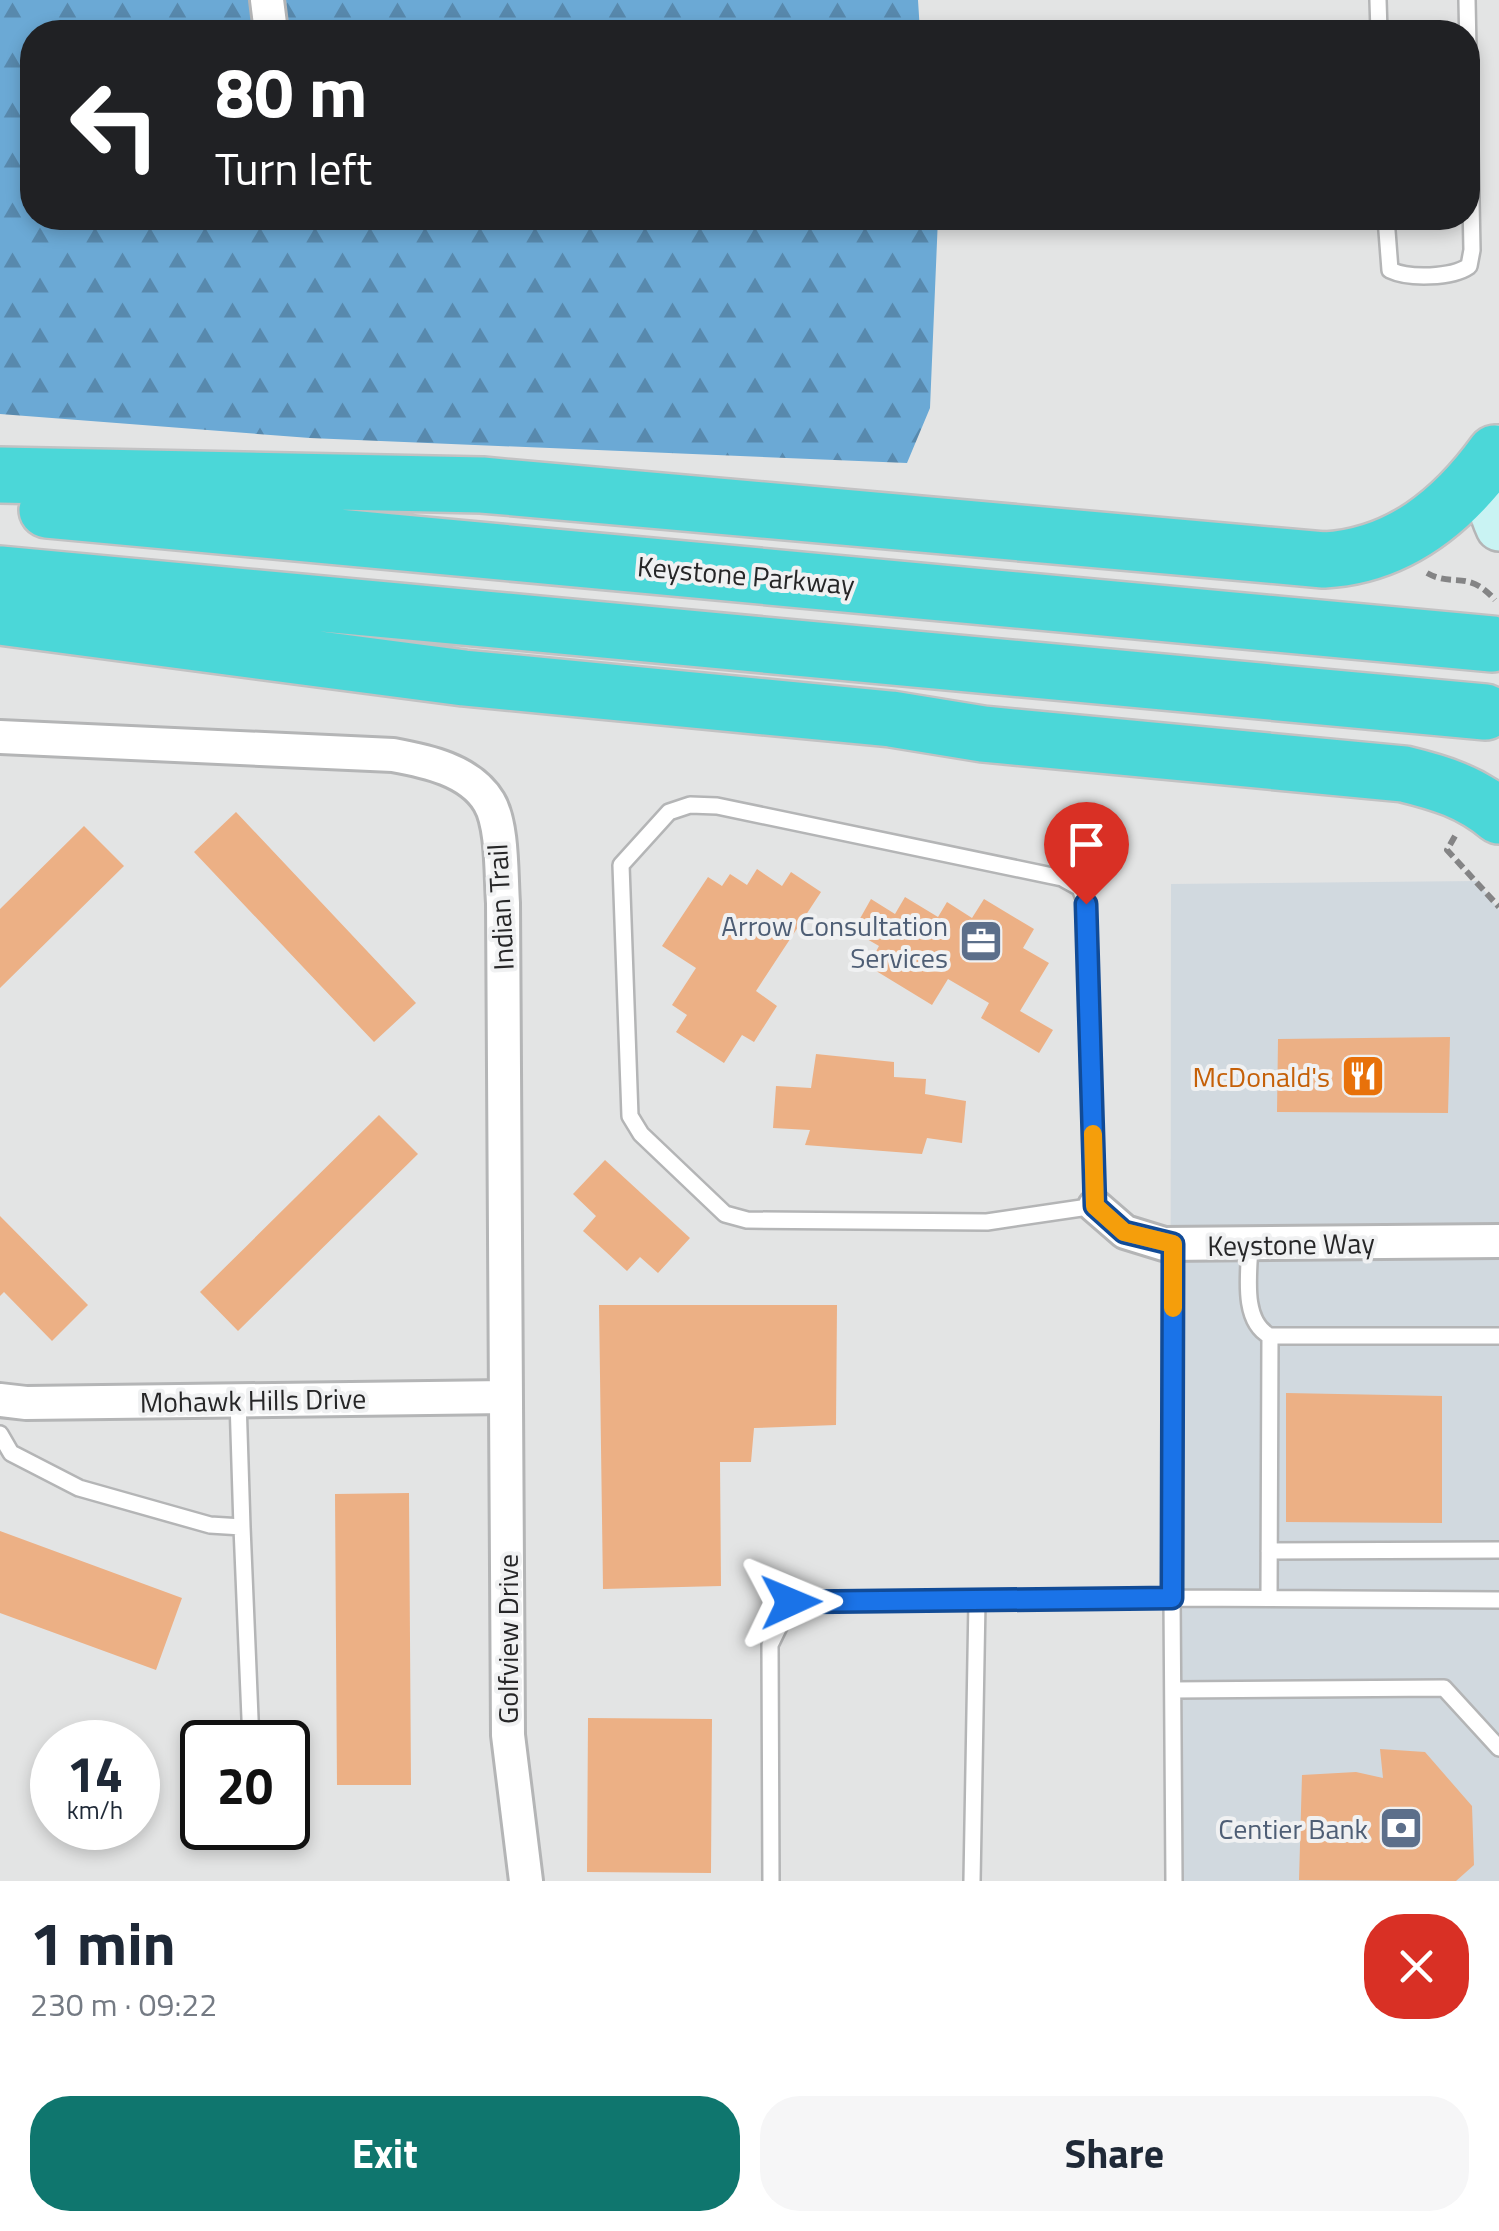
<!DOCTYPE html>
<meta charset="utf-8">
<style>
body{margin:0;font-family:"Titillium Web",sans-serif;background:#f6f6f7;color:#1f2937;height:100vh;display:flex;flex-direction:column;font-size:38px;white-space:nowrap}
*{box-sizing:border-box;margin:0}
p{font-size:32px;color:#747a83}
.icon{flex:none;width:55px;height:55px;fill:none;stroke:currentColor;stroke-width:2;stroke-linecap:round;stroke-linejoin:round}
.map{position:relative;height:1881px;overflow:hidden}
.side{display:flex;flex-direction:column;background:#fff;flex:1}
.side>*{flex:none}
.guide{position:absolute;left:20px;top:20px;width:1460px;height:210px;border-radius:40px;box-shadow:0 5px 15px #0003;background:#202124;color:#fff;overflow:hidden}
.speed{position:absolute;left:30px;top:1720px;display:flex;gap:20px;font-size:50px;font-weight:700;text-align:center}
.speed>*{display:grid;place-content:center;width:130px;height:130px;border-radius:50%;background:#fff;box-shadow:0 5px 15px #0003;line-height:1}
.speed small{font-size:25px;font-weight:400}
.speed .limit{border:5px solid #111;border-radius:15px;background:#fff;color:#111}
.pin{position:absolute;display:grid;place-items:center;width:85px;height:85px;color:#fff;margin:-102px -42px;border-radius:50% 50% 50% 0;rotate:-45deg;box-shadow:0 0 10px #0007}
.pin .icon{rotate:45deg}
.me{position:absolute;width:110px;margin:-55px;rotate:89deg;stroke-linejoin:round;filter:drop-shadow(0 0 8px #0008)}
.turn{display:flex;align-items:center;gap:35px;height:210px;padding:0 30px;font-size:45px}
.turn .icon{width:130px;height:130px;stroke-width:2.5}
.turn b{display:block;font-size:70px;line-height:85px}
.round{display:grid;place-items:center;flex:none;width:105px;height:105px;border-radius:40px;background:#f6f6f7}
.head{display:flex;align-items:center;justify-content:space-between;height:170px;padding:0 30px}
h1{font-size:60px;font-weight:700;line-height:75px}
.button{display:flex;gap:20px;margin-top:auto;padding:20px 30px}
.button a{flex:1;height:115px;border-radius:40px;background:#0f766e;color:#fff;font-size:40px;font-weight:700;line-height:115px;text-align:center}
.button a+a{background:#f6f6f7;color:#1f2937}
.map>svg:first-child{display:block}
.built{fill:#d1d9df}
.forest{fill:url(#forest-firs)}
.building{fill:#ecb085}
.lines{fill:none;stroke-linecap:round;stroke-linejoin:round}
.service-casing{stroke:#b4b5b6;stroke-width:20}
.minor-casing{stroke:#b4b5b6;stroke-width:38}
.secondary-casing{stroke:#b4b5b6;stroke-width:50}
.motorway-casing{stroke:#c2c2c3;stroke-width:60}
.path{stroke:#848485;stroke-width:6;stroke-dasharray:10 5;stroke-linecap:butt}
.service{stroke:#fff;stroke-width:15}
.minor{stroke:#fff;stroke-width:32}
.secondary{stroke:#c9f3f3;stroke-width:45}
.motorway{stroke:#4bd7d8;stroke-width:55}
.route-casing{stroke:#114b97;stroke-width:25}
.route{stroke:#1a73e8;stroke-width:18}
.slow{stroke:#f59e0b;stroke-width:18}
.labels{text-anchor:middle;dominant-baseline:central;stroke-width:8;stroke-linejoin:round;paint-order:stroke}
.street-label{font-size:28px;fill:#262627;stroke:#f0f1f2}
.service-label{font-size:28px;fill:#4e5e75;stroke:#f0f1f2;text-anchor:end}
.food-label{font-size:28px;fill:#c56008;stroke:#f0f1f2;text-anchor:end}
</style>
<div class="map">
<svg width="1499" height="1881" viewBox="0 0 1499 1881">
<defs>
<pattern id="forest-firs" width="22" height="20" patternUnits="userSpaceOnUse" patternTransform="scale(2.5)"><rect width="22" height="20" fill="#6ba9d5"/><path d="M5 1l3.5 6h-7zM16 11l3.5 6h-7z" fill="#5889ad"/></pattern>
</defs>
<rect width="100%" height="100%" fill="#e3e4e4"/>
<!-- built -->
<path class="built" d="M1477 881 1499 910V1881H1170L1171 884Z"/>
<!-- forest -->
<path class="forest" d="M0 0H918L920 32H32V218H938L930 408 907 463 310 438 0 414Z"/>
<!-- building -->
<path class="building" d="M236 812 416 1003 374 1042 194 852Z
M84 826 124 866 0 988V909Z
M757 869 782 886 791 872 821 892 756 991 777 1006 754 1042 742 1035 724 1063 676 1032 687 1015 672 1005 696 968 662 946 708 877 722 886 730 874 747 885Z
M905 897 938 917 947 902 972 918 984 899 1034 929 1023 948 1049 963 1020 1011 1053 1030 1039 1053 981 1018 989 1003 948 979 932 1005 868 966 879 946 853 931 871 899 895 914Z
M1450 1037 1448 1113 1277 1112 1278 1039Z
M816 1054 894 1062V1077L926 1079 925 1094 966 1101 962 1143 927 1138 922 1154 805 1145 810 1130 773 1128 776 1086 811 1088Z
M379 1115 418 1154 238 1331 200 1292Z
M605 1160 690 1238 658 1273 640 1257 627 1271 583 1231 596 1216 573 1194Z
M0 1216 88 1305 52 1341 4 1292 0 1296Z
M599 1305H837L836 1425 754 1428 751 1462H720L721 1586 603 1589Z
M1286 1393 1442 1396V1523L1286 1522Z
M409 1493 411 1785H337L335 1494Z
M0 1531 182 1598 156 1670 0 1613Z
M588 1718 712 1719 711 1873 587 1872Z
M1380 1749 1425 1752 1472 1806 1474 1865 1456 1881 1299 1880 1302 1775 1356 1772 1383 1778Z"/>
<g class="lines">
<!-- service casing -->
<g class="service-casing">
<path id="service" d="M1378 0 1379 32
M1386 218 1390 270C1409 279 1452 278 1469 266L1472 250 1467 0
M690 805 717 806 1062 878 1080 888 1086 904 1095 1206 987 1222 747 1220 725 1214 641 1134 630 1116 621 865 669 812Z
M1173 1244 1172 1598 1499 1600
M1250 1245C1249 1273 1241 1321 1270 1336
M0 1434 11 1453 79 1488 210 1525 242 1527 238 1400
M242 1527 251 1742
M1269 1551 1499 1550
M1269 1598 1270 1336H1499
M1174 1690 1444 1688 1499 1748
M771 1881 770 1645 791 1602 1172 1598 1174 1881
M972 1881 977 1601"/>
</g>
<!-- minor casing -->
<g class="minor-casing">
<path id="minor" d="M267 0 271 32
M0 737 393 755C426 761 470 770 489 802 503 825 501 876 503 903L508 1735 526 1881
M1095 1206 1125 1232 1164 1244 1499 1241
M0 1400 26 1403 506 1397"/>
</g>
<!-- secondary casing -->
<g class="secondary-casing">
<path id="secondary" d="M1499 448C1483 474 1487 502 1499 528"/>
</g>
<!-- motorway casing -->
<g class="motorway-casing">
<path id="motorway" d="M0 475 482 485 1324 560C1399 556 1453 511 1495 453
M47 510 1492 644
M0 574 1485 712
M0 617 464 678 891 719 983 734 1404 774C1441 783 1470 792 1499 816"/>
</g>
<!-- path -->
<path class="path" d="M1427 573C1454 588 1468 569 1495 600
M1455 836 1447 850 1499 907"/>
<!-- service -->
<use href="#service" class="service"/>
<!-- minor -->
<use href="#minor" class="minor"/>
<!-- secondary -->
<use href="#secondary" class="secondary"/>
<!-- motorway -->
<use href="#motorway" class="motorway"/>
</g>
<g class="lines">
<!-- route casing -->
<g class="route-casing">
<path id="route" d="M791 1602 1172 1598 1173 1244 1124 1232 1095 1206 1086 904"/>
</g>
<!-- route -->
<use href="#route" class="route"/>
<!-- slow -->
<path class="slow" d="M1093 1134 1095 1206 1124 1232 1173 1244V1308"/>
</g>
<!-- icons -->
<defs>
<g id="office-square" transform="scale(2.25)"><rect x="-9" y="-9" width="18" height="18" rx="4" fill="#5c6f8a" stroke="#f0f1f2"/><path d="M-6-3h4V-5.5h4V-3h4V5H-6ZM-1-4.5V-3h2v-1.5ZM-6 0V1H6V0Z" fill="#fff"/></g>
<g id="restaurant-square" transform="scale(2.25)"><rect x="-9" y="-9" width="18" height="18" rx="4" fill="#e8710a" stroke="#f0f1f2"/><path d="M-5-6h1v4h1v-4h1v4h1v-4h1v5L-1.5 .5V6h-2V.5L-5-1ZM5-6V6H3V1.5H1.5Q1.5-4 5-6Z" fill="#fff"/></g>
<g id="bank-square" transform="scale(2.25)"><rect x="-9" y="-9" width="18" height="18" rx="4" fill="#5c6f8a" stroke="#f0f1f2"/><path d="M-6-4H6V4H-6ZM0-2.3a2.3 2.3 0 1 0 0 4.6a2.3 2.3 0 1 0 0-4.6Z" fill="#fff"/></g>
</defs>
<g fill-rule="evenodd">
<use href="#office-square" x="981" y="941"/>
<use href="#restaurant-square" x="1363" y="1076"/>
<use href="#bank-square" x="1401" y="1828"/>
</g>
<g class="labels">
<!-- street labels -->
<g class="street-label">
<text transform="translate(746 575) rotate(5)">Keystone Parkway</text>
<text transform="translate(500 907) rotate(-93)">Indian Trail</text>
<text transform="translate(1291 1244) rotate(-1)">Keystone Way</text>
<text transform="translate(253 1400) rotate(-1)">Mohawk Hills Drive</text>
<text transform="translate(507 1639) rotate(-90)">Golfview Drive</text>
</g>
<!-- service labels -->
<g class="service-label">
<text x="948" y="925">Arrow Consultation<tspan x="948" dy="32">Services</tspan></text>
<text x="1368" y="1828">Centier Bank</text>
</g>
<!-- food labels -->
<g class="food-label">
<text x="1330" y="1076">McDonald's</text>
</g>
</g>
</svg>
<div class="speed"><div>14<small>km/h</small></div><div class="limit">20</div></div>
<div class="pin" style="left:1086px;top:904px;background:#d93025"><svg class="icon" aria-label="arrive" viewBox="0 0 24 24"><path d="M6 21V4h12l-3 4 3 4H6"/></svg></div>
<svg class="me" style="left:791px;top:1602px" viewBox="-20 -20 40 40"><path d="M0-17L14 15 0 8-14 15z" fill="#1a73e8" stroke="#fff" stroke-width="4"/></svg>
<div class="guide">
<div class="turn"><svg class="icon" aria-label="left" viewBox="0 0 24 24"><path d="M17 20v-9H6M10 6l-5 5 5 5"/></svg><div><b>80 m</b>Turn left</div></div>
</div>
</div>
<section class="side">
<div class="head"><div><h1>1 min</h1><p>230 m · 09:22</p></div><a class="round" style="background:#d93025;color:#fff"><svg class="icon" aria-label="close" viewBox="0 0 24 24"><path d="M6 6l12 12M18 6L6 18"/></svg></a></div>
<div class="button"><a>Exit</a><a>Share</a></div>
</section>
